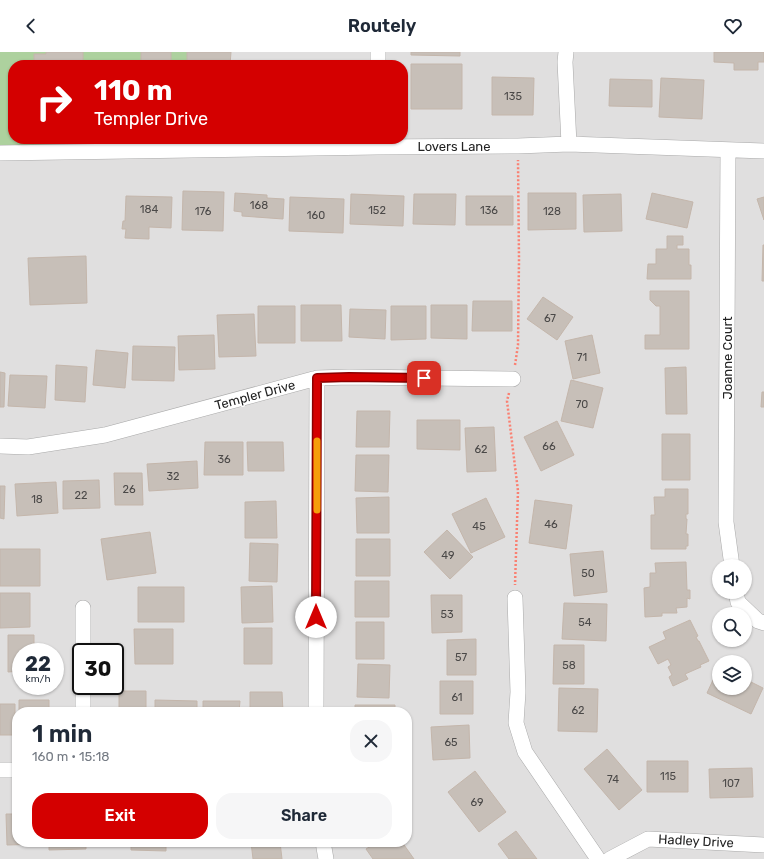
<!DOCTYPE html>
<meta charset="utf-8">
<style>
body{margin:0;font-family:Rubik,sans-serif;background:#f6f6f7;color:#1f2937;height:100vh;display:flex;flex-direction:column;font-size:15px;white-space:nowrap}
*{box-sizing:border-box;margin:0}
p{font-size:13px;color:#747a83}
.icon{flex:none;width:22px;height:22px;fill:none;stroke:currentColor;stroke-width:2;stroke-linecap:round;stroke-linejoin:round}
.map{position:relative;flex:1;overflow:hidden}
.details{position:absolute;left:12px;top:655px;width:400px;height:140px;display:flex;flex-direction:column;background:#fff;border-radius:16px;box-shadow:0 1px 3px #0004}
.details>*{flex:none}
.top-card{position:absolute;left:8px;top:8px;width:400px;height:84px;border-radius:16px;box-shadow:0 1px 3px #0004;background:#d40000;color:#fff;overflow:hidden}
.buttons{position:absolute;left:712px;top:507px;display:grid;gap:8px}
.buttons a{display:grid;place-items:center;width:40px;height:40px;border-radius:50%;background:#fff;box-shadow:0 1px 3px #0004;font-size:20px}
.speed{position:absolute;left:12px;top:591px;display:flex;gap:8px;font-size:20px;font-weight:700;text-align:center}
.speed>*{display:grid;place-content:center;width:52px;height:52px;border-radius:50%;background:#fff;box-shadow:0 1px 3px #0004;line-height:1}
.speed small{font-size:10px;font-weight:400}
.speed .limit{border:2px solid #111;border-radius:6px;background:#fff;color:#111}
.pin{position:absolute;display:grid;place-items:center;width:34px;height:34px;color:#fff;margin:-17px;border-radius:8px;box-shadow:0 2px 6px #0006}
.me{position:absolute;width:44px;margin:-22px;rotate:0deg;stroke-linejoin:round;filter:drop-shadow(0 0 3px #0008)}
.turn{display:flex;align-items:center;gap:14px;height:84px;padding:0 20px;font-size:18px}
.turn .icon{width:52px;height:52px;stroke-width:2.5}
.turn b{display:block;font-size:28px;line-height:34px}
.round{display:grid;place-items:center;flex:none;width:42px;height:42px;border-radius:16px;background:#f6f6f7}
.overview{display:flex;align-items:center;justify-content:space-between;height:68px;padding:0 20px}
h1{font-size:24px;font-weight:600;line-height:30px}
.button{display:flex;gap:8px;margin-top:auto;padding:8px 20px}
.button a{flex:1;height:46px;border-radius:16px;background:#d40000;color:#fff;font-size:16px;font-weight:600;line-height:46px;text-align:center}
.button a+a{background:#f6f6f7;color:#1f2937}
header{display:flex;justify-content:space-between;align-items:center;height:52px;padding:0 20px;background:#fff;font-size:18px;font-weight:600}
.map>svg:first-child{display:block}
.residential{fill:#e0dfdf;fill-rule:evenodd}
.forest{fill:#add19e}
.building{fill:#c7bfb8;stroke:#c4b6ab}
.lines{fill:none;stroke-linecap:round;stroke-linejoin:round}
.minor-casing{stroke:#a9a9a9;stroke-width:16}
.path{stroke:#fa8072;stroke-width:2.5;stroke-dasharray:2 2;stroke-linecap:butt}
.minor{stroke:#fff;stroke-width:15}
.route-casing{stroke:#8a0000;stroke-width:10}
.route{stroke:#d40000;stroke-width:7}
.slow{stroke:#f59e0b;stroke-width:7}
.labels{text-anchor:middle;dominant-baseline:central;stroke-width:3;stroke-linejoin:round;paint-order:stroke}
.number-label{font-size:11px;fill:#4b4948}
.street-label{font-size:13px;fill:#222;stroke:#fff}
</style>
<header><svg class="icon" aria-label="back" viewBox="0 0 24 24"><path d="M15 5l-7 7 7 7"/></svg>Routely<svg class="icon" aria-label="heart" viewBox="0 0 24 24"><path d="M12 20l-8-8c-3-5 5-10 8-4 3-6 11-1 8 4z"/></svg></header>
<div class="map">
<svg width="764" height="807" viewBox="0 0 764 807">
<rect width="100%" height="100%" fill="#f2efe9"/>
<!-- residential -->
<path class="residential" d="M0 0H764V807H0ZM13 13H403V87H13ZM719 514H745V540H719ZM719 562H745V588H719ZM21 600H55V634H21ZM81 600H115V634H81ZM719 610H745V636H719ZM17 660H407V790H17Z"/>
<!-- forest -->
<path class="forest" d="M0 0H206L205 13H13V87H201L200 99 0 94Z"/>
<!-- building -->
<path class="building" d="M46 0H83V13H34V2H46Z
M141 0H171V13H141Z
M187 0H231L230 13H187Z
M411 0H460V4L411 3Z
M714 0H764V10H758V18H734V11L714 10Z
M280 12H337V13H280Z
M411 12H462V57H411Z
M492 25 534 26 533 63H492Z
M661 26 704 28 702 67 659 65Z
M610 27 652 28V55L609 54Z
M183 139 224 140 223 179 182 178Z
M235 141 267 143V146L284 147 283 167 242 164V160L234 159Z
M528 141H576V177L528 178Z
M652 141 693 150 687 176 646 167Z
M351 142 404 144 403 174 350 172Z
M414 142H456L455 173 413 172Z
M621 142 622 179 584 180 583 143Z
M126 144 172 145 171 176 149 175V187L125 186 126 177H122L123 169H125Z
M466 144H513V173H466Z
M290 145 344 147 343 181 289 179Z
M764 145V168L757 147Z
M667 184H683V193H677V197H689V213H691V227H647L648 212H656V197H667Z
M763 193H764V229H762Z
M86 204 87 251 30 253 28 206Z
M650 239H689V297H645V283H660V254H656L650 248Z
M543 245 573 265 557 288 527 267Z
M473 249H512V279H472Z
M301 253H341L342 289H301Z
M431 253H467V287L431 286Z
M258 254H295V291H258Z
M391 254H426V287L391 288Z
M350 257 386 258 385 287 349 285Z
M254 262 256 304 219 305 217 263Z
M214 283 215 317 179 318 178 284Z
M592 283 600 321 573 327 565 289Z
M133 294 175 295 174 329 132 328Z
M96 298 128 301 125 336 93 333Z
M56 313 87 315 85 350 55 348Z
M686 315 687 362H666L665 316Z
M0 320 5 321 4 355H0Z
M10 323 47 324 45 356 8 354Z
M571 328 603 336 593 376 561 369Z
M762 340H764V355H761Z
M357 359H390L389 395H356Z
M417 368H460V398L417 397Z
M557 369 574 403 541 419 524 385Z
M494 375 496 419 467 420 465 376Z
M662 382H690V428H662Z
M205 390H243V423H204Z
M247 390H283L284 419H248Z
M356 403H389L388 440 355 439Z
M197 409 198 436 149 439 147 412Z
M114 421H142L143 453H115Z
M99 428 100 456 63 457V429Z
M56 430 58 461 17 464 15 432Z
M0 434H5L4 467 0 466Z
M665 437H688V462H686V467H687L686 482H688V494H686V497H651V463H655L654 445H665Z
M389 445V481H357L356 446Z
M486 446 505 485 471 501 452 462Z
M535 448 572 453 566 497 529 491Z
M276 449 277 486H245V450Z
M447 478 473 505 450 527 424 500Z
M150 480 156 521 107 528 101 487Z
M356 487H390V524H356Z
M250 491 278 492 277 530 249 529Z
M0 497H40V534H0Z
M603 499 607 540 574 544 570 502Z
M686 510 687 538H690V547L687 546V555L676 556 677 561H662V564L645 565 644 536 650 535V521H656L655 511Z
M355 529H389V565H355Z
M272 534 273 570 242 571 241 535Z
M138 535H184V570H138Z
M0 541H30V575L0 576Z
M431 543H462V580L432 581Z
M564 551 607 552 606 589 562 587Z
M690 568 698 584 696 585 698 589H699L709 609 700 613 701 615 685 622 688 627 673 634 669 625 672 623 668 615 671 613 668 607 658 612 649 595 666 587 663 580Z
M356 570H384V607H356Z
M244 576H272V612H244Z
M134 577H173V612H135Z
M8 583H34V600H21V619L8 620Z
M476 587V623H447V588Z
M554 593H584V632H553Z
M358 612 390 613 389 646 357 645Z
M719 615V636H745V627L763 636 751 662 707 641Z
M440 629H473V662H440Z
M559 636 598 637 597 680 558 679Z
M119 639H146V660H119Z
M250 640H282L283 660H250Z
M19 648H49V660H19Z
M155 648 197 649V660H155Z
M203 649H240L239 660H203Z
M0 652H15V683H0Z
M355 653H395V660H355Z
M469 673 470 706 433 708 431 675Z
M607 697 642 738 619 758 584 717Z
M647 709H688V740H647Z
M752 716 753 745 710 746 709 717Z
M475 719 506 760 479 780 448 740Z
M6 762H17V790H43V792L7 793Z
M516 779 537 807H509L498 792Z
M49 790H86V797L49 798Z
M131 790H166V799L131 798Z
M251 790H280L282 807H253Z
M377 790H402L414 807H373L366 797Z"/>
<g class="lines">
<!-- minor casing -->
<g class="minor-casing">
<path id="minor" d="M566 0 565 10 569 92
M378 13V0
M728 98 726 470 732 514
M0 101 377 95 518 94 569 92 764 99
M0 394 28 395 105 383 317 326 349 325 513 327
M736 540 738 550 758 569 764 571
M515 546 518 640 516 671 525 700 598 807
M83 556V600
M83 634V660
M316 660 317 326
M0 718H17
M323 790 326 807
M610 807 648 787 764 793"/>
</g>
<!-- path -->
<path class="path" d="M515 313 518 293 519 207 518 108
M509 341 507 349 518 439 515 533"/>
<!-- minor -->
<use href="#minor" class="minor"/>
</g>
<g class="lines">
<!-- route casing -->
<g class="route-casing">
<path id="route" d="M316 565 317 326 349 325 424 326"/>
</g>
<!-- route -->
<use href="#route" class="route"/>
<!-- slow -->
<path class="slow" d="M317 458V389"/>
</g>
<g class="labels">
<!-- number labels -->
<g class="number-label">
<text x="513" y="44">135</text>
<text x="259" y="153">168</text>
<text x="149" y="157">184</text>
<text x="377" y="158">152</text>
<text x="489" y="158">136</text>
<text x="203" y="159">176</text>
<text x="552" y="159">128</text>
<text x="316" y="163">160</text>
<text x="550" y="266">67</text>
<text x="582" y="305">71</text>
<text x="582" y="352">70</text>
<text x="549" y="394">66</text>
<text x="481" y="397">62</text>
<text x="224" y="407">36</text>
<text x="173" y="424">32</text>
<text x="129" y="437">26</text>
<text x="81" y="443">22</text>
<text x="37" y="447">18</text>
<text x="551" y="472">46</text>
<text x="479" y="474">45</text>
<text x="448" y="503">49</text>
<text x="588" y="521">50</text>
<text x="447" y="562">53</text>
<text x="585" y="570">54</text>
<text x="461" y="605">57</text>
<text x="569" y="613">58</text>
<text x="457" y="645">61</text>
<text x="578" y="658">62</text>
<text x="451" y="690">65</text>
<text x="668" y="724">115</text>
<text x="613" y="727">74</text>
<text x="731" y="731">107</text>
<text x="477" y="750">69</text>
</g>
<!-- street labels -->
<g class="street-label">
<text x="454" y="94">Lovers Lane</text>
<text transform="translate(727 306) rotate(-90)">Joanne Court</text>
<text transform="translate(255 343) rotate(-15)">Templer Drive</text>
<text transform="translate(696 789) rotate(3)">Hadley Drive</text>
</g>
</g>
</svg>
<div class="buttons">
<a><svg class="icon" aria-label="sound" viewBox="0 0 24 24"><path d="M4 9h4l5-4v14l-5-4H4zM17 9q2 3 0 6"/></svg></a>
<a><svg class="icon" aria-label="search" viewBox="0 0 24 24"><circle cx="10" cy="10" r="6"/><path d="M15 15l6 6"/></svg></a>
<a><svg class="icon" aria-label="layers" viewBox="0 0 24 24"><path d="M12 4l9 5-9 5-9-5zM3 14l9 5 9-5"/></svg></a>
</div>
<div class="speed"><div>22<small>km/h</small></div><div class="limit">30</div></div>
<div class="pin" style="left:424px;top:326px;background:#d93025"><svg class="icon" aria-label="arrive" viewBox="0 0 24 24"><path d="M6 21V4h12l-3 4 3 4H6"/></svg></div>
<svg class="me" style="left:316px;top:565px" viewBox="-20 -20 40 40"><circle r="19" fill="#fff"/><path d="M0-13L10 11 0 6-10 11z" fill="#d40000"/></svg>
<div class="top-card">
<div class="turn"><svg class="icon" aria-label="right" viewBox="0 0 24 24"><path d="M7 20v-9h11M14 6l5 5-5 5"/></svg><div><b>110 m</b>Templer Drive</div></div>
</div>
<section class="details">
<div class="overview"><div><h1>1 min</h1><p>160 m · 15:18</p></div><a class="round"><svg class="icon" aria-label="close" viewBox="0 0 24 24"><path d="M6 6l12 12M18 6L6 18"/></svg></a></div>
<div class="button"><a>Exit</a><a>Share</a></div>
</section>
</div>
